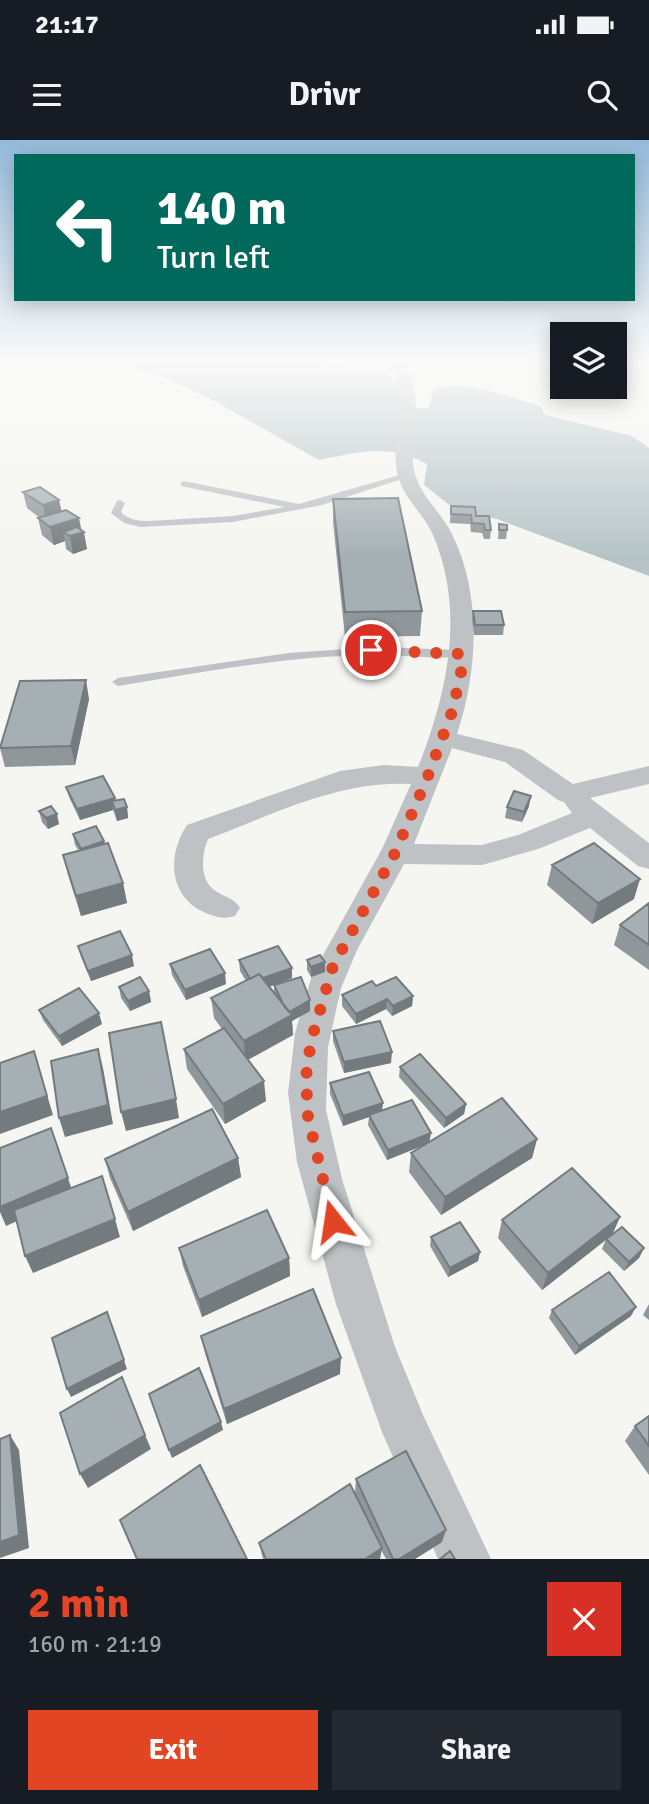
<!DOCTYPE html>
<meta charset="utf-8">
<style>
body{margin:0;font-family:Signika,sans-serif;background:#242831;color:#f1f3f6;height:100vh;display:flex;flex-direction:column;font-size:26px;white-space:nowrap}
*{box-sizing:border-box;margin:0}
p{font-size:23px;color:#9ea1a6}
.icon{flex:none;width:38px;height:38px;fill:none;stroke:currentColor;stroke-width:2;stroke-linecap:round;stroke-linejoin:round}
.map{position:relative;height:1419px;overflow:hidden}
.details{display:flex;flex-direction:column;background:#171b24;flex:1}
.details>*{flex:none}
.guide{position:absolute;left:14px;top:14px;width:621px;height:147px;border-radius:0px;box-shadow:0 4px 18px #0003;background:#00695c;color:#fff;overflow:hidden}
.buttons{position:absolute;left:550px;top:182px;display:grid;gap:14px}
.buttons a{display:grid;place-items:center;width:77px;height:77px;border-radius:0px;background:#171b24;box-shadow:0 4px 18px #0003;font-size:35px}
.pin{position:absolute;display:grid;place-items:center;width:60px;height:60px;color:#fff;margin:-30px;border:4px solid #fff;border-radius:50%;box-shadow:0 2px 7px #0007}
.me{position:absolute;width:77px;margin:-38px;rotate:345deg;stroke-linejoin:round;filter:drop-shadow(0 0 5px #0008)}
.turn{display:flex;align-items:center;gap:24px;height:147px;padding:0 28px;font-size:32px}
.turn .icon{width:91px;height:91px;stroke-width:2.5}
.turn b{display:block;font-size:49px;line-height:60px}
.round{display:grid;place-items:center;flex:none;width:74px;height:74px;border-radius:0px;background:#242831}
.overview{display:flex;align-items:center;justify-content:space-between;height:119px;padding:0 28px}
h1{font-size:42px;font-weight:800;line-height:52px;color:#e24524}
.button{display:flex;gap:14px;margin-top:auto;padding:14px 28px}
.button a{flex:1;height:80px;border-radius:0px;background:#e24524;color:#fff;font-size:28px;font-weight:800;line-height:80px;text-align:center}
.button a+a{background:#242831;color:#f1f3f6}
.status{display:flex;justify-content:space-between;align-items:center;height:49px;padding:0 35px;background:#171b24;direction:ltr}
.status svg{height:19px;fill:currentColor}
header{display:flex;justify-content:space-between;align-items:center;height:91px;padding:0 28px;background:#171b24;font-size:32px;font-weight:800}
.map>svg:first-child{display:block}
.water{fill:#b6c4c7}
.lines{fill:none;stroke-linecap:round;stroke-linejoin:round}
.lane{fill:#bec2c5;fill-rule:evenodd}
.street{fill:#bec2c5;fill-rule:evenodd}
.wall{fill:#8f979b}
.shaded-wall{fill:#747b7e}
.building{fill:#a6b0b4;stroke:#747b7e;stroke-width:2}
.route{stroke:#e24524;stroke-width:12;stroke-dasharray:0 21.6}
</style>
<div class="status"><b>21:17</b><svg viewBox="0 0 49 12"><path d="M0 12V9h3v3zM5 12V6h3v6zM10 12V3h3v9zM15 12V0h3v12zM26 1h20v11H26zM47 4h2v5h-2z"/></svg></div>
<header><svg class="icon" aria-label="menu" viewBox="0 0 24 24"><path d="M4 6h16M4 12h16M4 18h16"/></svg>Drivr<svg class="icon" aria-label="search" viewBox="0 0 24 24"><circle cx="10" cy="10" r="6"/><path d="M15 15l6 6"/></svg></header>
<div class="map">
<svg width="649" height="1419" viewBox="0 0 649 1419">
<rect width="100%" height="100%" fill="#f5f5f1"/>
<!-- water -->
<path class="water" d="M101 219H283L385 232 398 243 403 268H429L433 250C465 238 507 257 540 266L545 275 632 296 649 308V436L497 379 457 371 424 345 427 324C388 303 360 312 319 320L211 259 163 236Z"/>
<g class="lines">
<!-- lane -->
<path class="lane" d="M403 334 411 336 322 365 233 382 141 387 124 383 111 373 117 361 120 360 125 363 121 372C129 380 138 381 149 381L233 376 285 367 181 346V342L184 341 299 364Z
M375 507 461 510 467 514C458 522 395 514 378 515 291 515 204 532 118 546L112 542 118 538 289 513Z"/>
<!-- street -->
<path class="street" d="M391 219H405C411 236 416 252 416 271 415 290 410 310 414 330 419 355 441 372 452 394 482 455 478 531 457 594L523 610 573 644 649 626V644L590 658 649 703V729L638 726 590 688 538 709 482 725 404 724 357 810 341 848 328 907 326 970 342 1039 395 1207 423 1275 491 1419H438L382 1292 336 1164 297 1022 288 953 295 893 312 835 382 709 411 644C339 640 274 674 208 699 201 716 199 742 217 752 227 758 234 758 240 768L235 776C224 779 219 778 208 774 169 759 166 717 187 685L340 631 384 625 418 627 421 620C448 548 465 470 433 395 424 374 404 359 398 336 392 314 399 293 400 272 401 253 396 237 391 219ZM452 608 505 622 558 660 564 662 572 673 518 695 482 705 414 704Z"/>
</g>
<!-- wall -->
<path class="wall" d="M23 352 61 371 81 390 87 409 73 414 66 409 65 401 54 405 42 395 38 378H40L27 368Z
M333 359 422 471 420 496 345 497 333 382Z
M451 366 476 376 491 390 490 399H484L482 393 471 392 470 384 450 383Z
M499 384 507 390 506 399H498Z
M473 471 504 485 503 495H474L472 480Z
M89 559 75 625 5 627 0 608Z
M66 647 115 661 127 667 128 678 117 681 113 670 80 680 69 657Z
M529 666 522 682 505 678 507 667Z
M39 671 59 684 48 689 42 682Z
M73 694 105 704 123 743 127 763 81 776 68 735 63 715 79 711 75 705Z
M552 725 634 759 592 784 547 745Z
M649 763V830L614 805 620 785Z
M78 806 134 826 91 841 81 817Z
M239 820 292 838 269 847 274 852V845L310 871 292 881 293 895 248 920 266 961 225 984 187 929 184 909 222 889 214 878 211 858 246 841 240 831Z
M307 820 325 832 311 837 307 830Z
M170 824 226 844 186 860 172 835Z
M376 846 413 856 412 866 392 876 386 869 356 884 342 866V855Z
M119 847 149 851 151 862 130 871 121 858Z
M39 870 102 884 62 906 43 880Z
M333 891 391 923 344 933 333 901Z
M400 927 466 964 464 974 444 988 399 937Z
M330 943 382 970 431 993 429 1002 537 999 532 1018 441 1075 409 1032 411 1013 422 1006 387 1020 368 985 369 977 343 986 330 954Z
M238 1018 241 1037 133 1091 110 1038 105 1019Z
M620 1077 612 1095 542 1150 498 1098 502 1080Z
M431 1097 480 1112 478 1121 448 1137 430 1106Z
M606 1099 644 1108 639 1118 624 1131 602 1109Z
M179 1108 289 1118 290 1136 202 1177 183 1126Z
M649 1164V1180L643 1175Z
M552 1170 631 1176 575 1215 549 1178Z
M201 1196 340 1234 227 1284 205 1213Z
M649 1276V1335L625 1301 635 1286Z
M356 1339 442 1402 415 1419H386L381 1410 380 1419H263L259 1403 363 1370 355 1353Z"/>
<!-- shaded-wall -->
<path class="shaded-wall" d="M59 360 63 377 46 382 43 365Z
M79 378 82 393 84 392 87 409 73 414 70 396 63 392 65 401 54 405 50 387Z
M86 540 89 559 75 625 71 606Z
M531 656 529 666 522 682 524 672Z
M115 658 117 668 112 661 113 670 80 680 77 669Z
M127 667 128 678 117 681 115 670Z
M57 674 59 684 48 689 46 678Z
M104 701 107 711 83 719 81 709Z
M640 739 634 759 592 784 598 763Z
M123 743 127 763 81 776 76 756Z
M132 815 134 826 91 841 88 831Z
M325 822V832L311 837V827Z
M292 828V838L252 853V842Z
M225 833 226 844 186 860 185 850Z
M149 851 151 862 130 871 128 861Z
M413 856 412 866 392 876 393 866Z
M387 859 386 869 356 884V874Z
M310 860V871L292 881 293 895 245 921 244 901 288 873Z
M99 873 102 884 62 906 59 896Z
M98 909 103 928 113 984 65 997 59 978Z
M34 911 53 975 0 994V972Z
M392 912 391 923 344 933V922Z
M264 941 266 961 225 984 223 964Z
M176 959 179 978 126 991 121 972Z
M383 963 382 973 369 975V977L343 986V976Z
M466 964 464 974 444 988 446 978Z
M51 988 74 1056 6 1086 0 1072V1067Z
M431 993 429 1003 387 1020 388 1010Z
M537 999 532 1018 441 1075 445 1057Z
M238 1018 241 1037 133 1091 128 1072Z
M620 1077 612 1095 542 1150 548 1133Z
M115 1079 120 1097 33 1133 25 1116Z
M644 1108 639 1118 624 1131 629 1122Z
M480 1112 478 1121 448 1137 450 1128Z
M289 1118 290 1136 202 1177 199 1160Z
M636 1167 631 1176 575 1215 579 1206Z
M107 1172 127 1229 71 1257 67 1249Z
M341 1218 340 1234 227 1284 224 1269Z
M221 1282 223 1290 172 1318 169 1310Z
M10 1295 19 1310 29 1408 0 1418V1402Z
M145 1295 151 1309 88 1348 80 1334Z
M446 1390 442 1402 415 1419H399Z
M382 1408 380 1419H365Z"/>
<!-- building -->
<path class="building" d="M40 347 59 360 43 365 23 352Z
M398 358 422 471 345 472 333 359Z
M451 366 475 367 476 376H489L491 390H485L484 384 472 383 471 375 451 374Z
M66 370 79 378 50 387 38 378Z
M499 384 507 385V390H499Z
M77 387 84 392 70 396 63 392Z
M473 471H501L504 485H475Z
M86 540 71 606 0 608 20 541Z
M103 636 115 658 77 669 66 647Z
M514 651 531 656 524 672 507 667Z
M124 659 127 667 115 670 112 661Z
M51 666 57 674 46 678 39 671Z
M96 686 104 701 81 709 73 694Z
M108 703 123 743 76 756 63 715Z
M594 703 640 739 598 763 552 725Z
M649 763V805L620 785Z
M120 791 132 815 88 831 78 806Z
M278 806 292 828 263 838 259 834 250 839 239 820Z
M210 809 225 833 185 850 170 824Z
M320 815 325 822 311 827 307 820Z
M259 834 292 875 244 901 211 858Z
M140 837 149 851 128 861 119 847Z
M301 837 310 860 289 872 284 866 274 845Z
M396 837 413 856 393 866 387 859 356 874 342 855 372 841 376 846Z
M79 848 99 873 59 896 39 870Z
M380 881 392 912 344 922 333 891Z
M161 882 176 959 121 972 109 893Z
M224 888 264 941 223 964 184 909Z
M98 909 108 965 59 978 51 921Z
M34 911 47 956 0 972V923Z
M420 914 466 964 446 978 400 927Z
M369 932 383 963 343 976 330 943Z
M502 958 537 999 445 1057 411 1013Z
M412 960 431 993 388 1010 369 975Z
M212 969 238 1018 128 1072 105 1019Z
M51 988 68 1038 0 1067V1008Z
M572 1028 620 1077 548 1133 502 1080Z
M102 1036 115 1079 25 1116 14 1070Z
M267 1070 289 1118 199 1160 179 1108Z
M460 1082 480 1112 450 1128 431 1097Z
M622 1087 644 1108 629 1122 606 1099Z
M609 1132 636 1167 579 1206 552 1170Z
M313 1149 341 1218 224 1269 201 1196Z
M107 1172 124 1220 67 1249 52 1198Z
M199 1228 221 1282 169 1310 149 1254Z
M122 1237 145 1295 80 1334 60 1273Z
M649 1276V1306L635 1286Z
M10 1295 19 1395 0 1402V1299Z
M406 1311 446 1390 399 1419H393L356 1339Z
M200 1325 247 1419H137L120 1380Z
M350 1344 382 1408 365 1419H266L259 1403Z
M450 1411 455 1419H440Z"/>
<!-- sky -->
<linearGradient id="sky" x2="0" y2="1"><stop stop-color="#94badb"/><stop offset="0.53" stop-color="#fafaf9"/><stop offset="1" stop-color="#fafaf9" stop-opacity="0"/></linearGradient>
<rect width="649" height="417" fill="url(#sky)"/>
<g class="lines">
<!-- route -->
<path class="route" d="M333 1081 308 977 306 937 311 901 333 826 395 713 428 636 452 572 461 533V514L371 510"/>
</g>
</svg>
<div class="buttons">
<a><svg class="icon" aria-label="layers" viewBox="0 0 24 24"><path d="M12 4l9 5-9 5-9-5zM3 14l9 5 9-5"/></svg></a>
</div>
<div class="pin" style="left:371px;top:510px;background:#d93025"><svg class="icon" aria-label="arrive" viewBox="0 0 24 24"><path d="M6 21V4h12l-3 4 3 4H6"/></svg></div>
<svg class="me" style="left:333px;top:1081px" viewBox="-20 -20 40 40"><path d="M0-17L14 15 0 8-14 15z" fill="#e24524" stroke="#fff" stroke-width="4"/></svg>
<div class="guide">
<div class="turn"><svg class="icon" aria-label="left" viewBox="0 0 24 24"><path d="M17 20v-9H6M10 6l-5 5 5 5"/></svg><div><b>140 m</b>Turn left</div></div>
</div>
</div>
<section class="details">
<div class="overview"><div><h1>2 min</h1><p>160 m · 21:19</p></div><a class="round" style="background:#d93025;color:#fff"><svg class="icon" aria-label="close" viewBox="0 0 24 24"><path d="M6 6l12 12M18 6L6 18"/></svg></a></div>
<div class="button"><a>Exit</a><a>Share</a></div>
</section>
